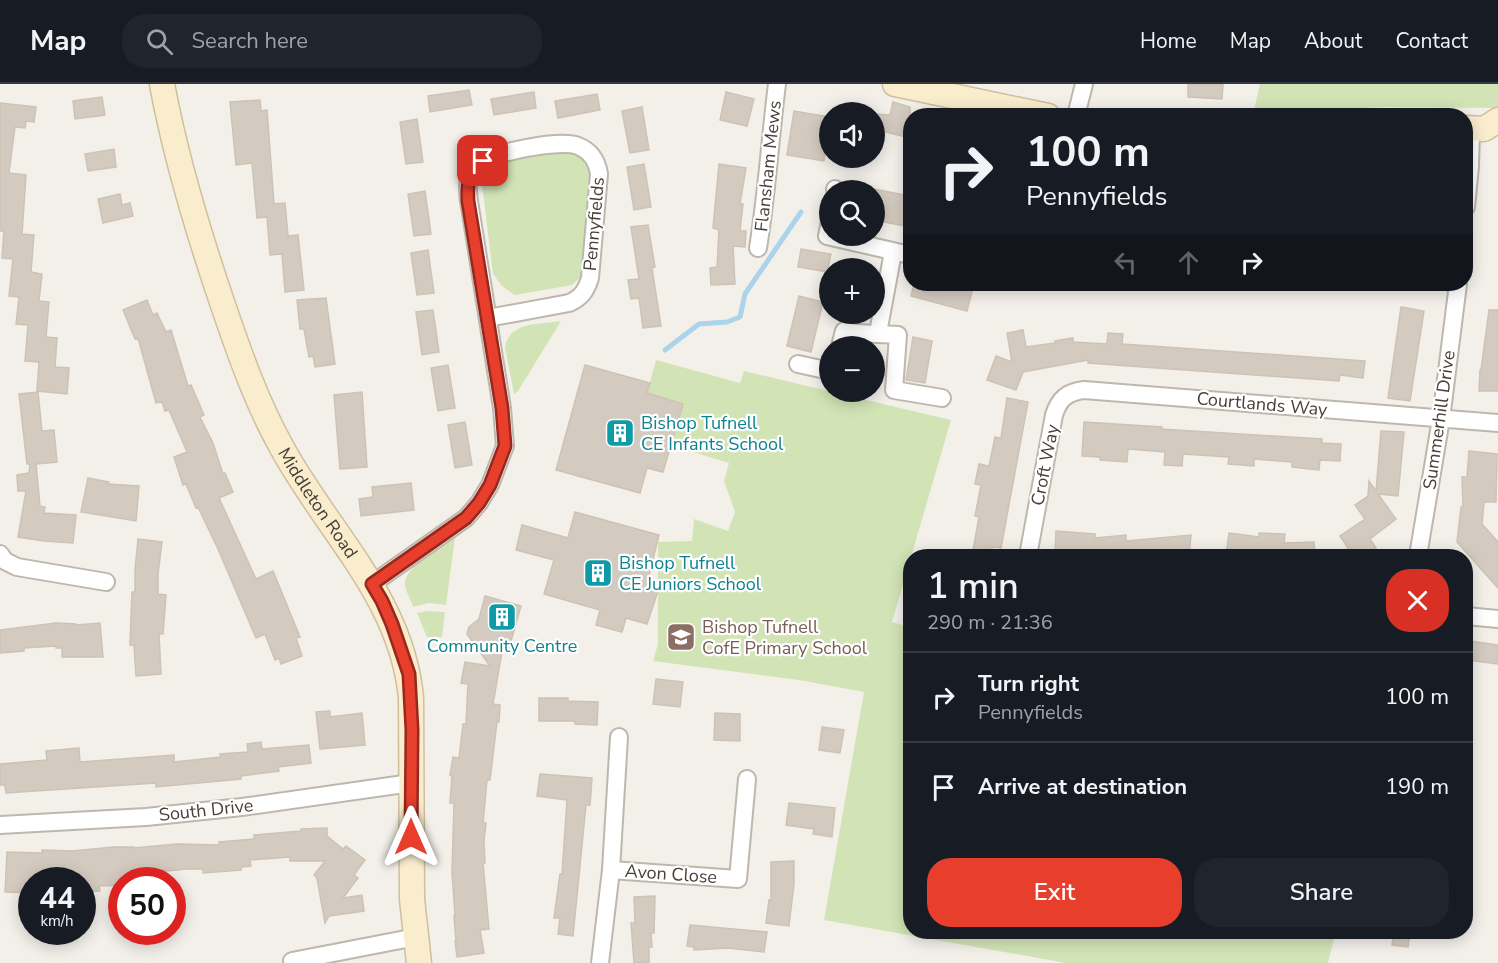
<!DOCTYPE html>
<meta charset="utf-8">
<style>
body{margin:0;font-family:"Nunito Sans",sans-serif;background:#20242c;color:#f1f3f6;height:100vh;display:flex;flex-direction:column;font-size:22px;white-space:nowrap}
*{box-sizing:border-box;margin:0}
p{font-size:20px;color:#9ea1a6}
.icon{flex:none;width:33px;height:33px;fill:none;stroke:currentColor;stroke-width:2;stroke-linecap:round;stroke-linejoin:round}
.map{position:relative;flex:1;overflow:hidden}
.side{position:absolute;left:903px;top:465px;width:570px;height:390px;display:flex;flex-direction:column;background:#171b24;border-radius:24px;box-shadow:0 3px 15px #0003}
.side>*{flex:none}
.hud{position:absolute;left:903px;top:24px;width:570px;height:183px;border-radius:24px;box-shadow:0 3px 15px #0003;background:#171b24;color:#f1f3f6;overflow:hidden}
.buttons{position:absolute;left:819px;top:18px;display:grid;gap:12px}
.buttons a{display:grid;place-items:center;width:66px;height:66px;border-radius:50%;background:#171b24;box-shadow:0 3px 15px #0003;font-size:30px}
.speed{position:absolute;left:18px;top:783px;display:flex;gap:12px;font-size:30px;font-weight:700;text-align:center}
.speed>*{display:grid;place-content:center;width:78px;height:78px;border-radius:50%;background:#171b24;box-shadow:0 3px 15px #0003;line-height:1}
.speed small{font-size:15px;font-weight:400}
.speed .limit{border:9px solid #d22;background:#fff;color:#111}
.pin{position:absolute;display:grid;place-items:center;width:51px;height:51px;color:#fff;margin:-26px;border-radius:12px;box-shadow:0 3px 9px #0006}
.me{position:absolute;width:66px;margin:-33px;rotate:0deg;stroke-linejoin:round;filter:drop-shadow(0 0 4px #0008)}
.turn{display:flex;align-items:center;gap:21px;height:126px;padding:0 24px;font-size:27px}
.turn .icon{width:78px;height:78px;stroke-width:2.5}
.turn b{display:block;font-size:42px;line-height:51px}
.lanes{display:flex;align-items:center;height:57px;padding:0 24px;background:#0003;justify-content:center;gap:30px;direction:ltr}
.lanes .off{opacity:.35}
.round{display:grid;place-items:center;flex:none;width:63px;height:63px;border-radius:24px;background:#20242c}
.summary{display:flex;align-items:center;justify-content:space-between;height:102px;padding:0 24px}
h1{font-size:36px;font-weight:600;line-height:45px}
.button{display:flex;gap:12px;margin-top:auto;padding:12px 24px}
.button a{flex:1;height:69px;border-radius:24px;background:#e83e2c;color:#fff;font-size:24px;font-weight:600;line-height:69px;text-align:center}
.button a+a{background:#20242c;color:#f1f3f6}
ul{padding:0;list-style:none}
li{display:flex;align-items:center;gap:18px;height:90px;padding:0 24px;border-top:2px solid #363941}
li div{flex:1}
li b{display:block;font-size:22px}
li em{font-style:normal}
header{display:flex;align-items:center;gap:36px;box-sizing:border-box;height:84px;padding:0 30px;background:#171b24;border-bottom:2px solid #363941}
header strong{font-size:28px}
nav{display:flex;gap:33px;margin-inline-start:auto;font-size:21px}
.search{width:420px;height:54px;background:#20242c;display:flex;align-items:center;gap:15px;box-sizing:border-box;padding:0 21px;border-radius:24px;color:#9ea1a6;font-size:22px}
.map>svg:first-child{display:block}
.green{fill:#d2e4b6}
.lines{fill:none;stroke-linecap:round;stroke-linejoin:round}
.stream{stroke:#abd4eb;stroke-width:5}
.building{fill:#d4cbc0;stroke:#cec2b4;stroke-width:1.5}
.street-casing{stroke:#beb7ad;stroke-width:20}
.secondary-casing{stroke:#cfbf9d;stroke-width:27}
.street{stroke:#fff;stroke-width:16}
.secondary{stroke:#faedcd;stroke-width:24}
.route-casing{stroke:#97281d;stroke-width:15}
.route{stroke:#e83e2c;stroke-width:10}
.labels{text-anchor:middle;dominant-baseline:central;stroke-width:4.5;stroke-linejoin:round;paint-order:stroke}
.street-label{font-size:18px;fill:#474038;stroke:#fff}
.culture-label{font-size:18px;fill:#0d838f;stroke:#fff;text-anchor:start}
.education-label{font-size:18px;fill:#785e54;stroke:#fff;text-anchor:start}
</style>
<header>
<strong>Map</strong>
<div class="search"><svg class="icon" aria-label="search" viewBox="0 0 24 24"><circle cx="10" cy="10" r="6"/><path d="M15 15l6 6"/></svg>Search here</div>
<nav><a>Home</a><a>Map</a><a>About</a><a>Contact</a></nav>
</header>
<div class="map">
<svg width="1498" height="879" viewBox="0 0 1498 879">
<rect width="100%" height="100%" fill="#f3f0ea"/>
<!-- green -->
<path class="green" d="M1260 0H1498V24L1384 23 1253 30Z
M567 66 586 74 592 87 585 183 580 194 572 201 515 211 502 202 493 190 482 100 491 81 500 76Z
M561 237 518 307 514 310 505 263C510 237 539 241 561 237Z
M656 276 740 299 744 287 951 336 892 538 910 543V848H1303L1334 854 1328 879H1066L824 836 864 608 799 596 653 577 658 560V458L692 457 694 435 728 447 735 428 724 397 729 379 670 361 682 320 647 309Z
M455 453 446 521 429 519 413 523C411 516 406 508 405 501 403 483 442 462 455 453Z
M428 527 445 528 442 553H427L417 529Z"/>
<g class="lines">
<!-- stream -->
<path class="stream" d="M665 266 699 240 727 238 740 233 745 210 801 128"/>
</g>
<!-- building -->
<path class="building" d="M1188 0H1223L1222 15 1188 13Z
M469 6 472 21 430 28 428 12Z
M534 8 536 24 494 31 491 15Z
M726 8 754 15 747 42 720 36Z
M597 10 600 26 558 34 555 17Z
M102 13 105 31 75 35 73 17Z
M260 16 261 27 267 26 274 120 285 119 288 152 298 151 304 206 285 208 282 170 270 171 267 133 257 134 252 79 236 81 230 18Z
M893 18 910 23V54L886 48H874V30L890 31Z
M0 19 36 23 34 38 26 37 25 44 15 43 9 89 26 91 22 150 34 151 31 188 42 190 39 217 49 218 46 253 57 254 55 283 69 284 67 310 37 307 39 278 25 277 28 241 16 240 19 213 9 212 13 175 2 174 4 147H0Z
M642 23 649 66 630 69 622 27Z
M794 27 830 33 824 77 787 71Z
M417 35 423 78 406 80 400 38Z
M114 65 116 83 88 87 85 70Z
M644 80 651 123 634 126 627 83Z
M719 80 746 84 740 120H743L740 147H746L745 163 733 162 735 200 711 201 710 184 717 183 719 146 713 144Z
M874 105 910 112V143L874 136Z
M425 107 431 150 414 152 408 110Z
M120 110 122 121 130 119 133 132 103 139 98 115Z
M648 141 655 183 652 184 661 242 643 244 639 214 631 215 628 196 639 195 631 143Z
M801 165 831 170 827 188 798 183Z
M428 166 434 209 417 211 411 169Z
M914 200H974L967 227 911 212Z
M799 212 823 218 811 268 787 262Z
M326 214 335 280 315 283 313 272 309 273 304 245H300L297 216Z
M147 216 153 231 157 229 166 248 171 246 188 302 191 301 204 331 200 333 213 359 223 390 225 389 233 408 219 414 256 495 273 487 300 553 296 554 302 572 281 580 279 574 275 576 265 550 256 554 218 465 198 423 196 424 186 400 183 401 174 373 187 368 169 326 165 327 162 318 156 319 138 254 135 255 123 226Z
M1401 223 1424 227 1410 317 1388 314Z
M433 226 439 268 422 271 416 228Z
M1489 226H1498V307H1479L1480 286H1481Z
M1023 246 1026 263 1055 259V257L1073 254V258L1107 260 1108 249 1123 250 1122 260 1365 277 1363 294 1340 291 1339 297 1088 279V276L1023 288 1016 306 987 296 996 272 1012 278 1007 249Z
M913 253 932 257 925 299 906 296Z
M448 281 455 324 438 327 431 284Z
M585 281 650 299 647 309 683 320 663 388 647 384 640 409 556 386Z
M38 308 42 347 54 346 57 378 36 380 40 422 45 423 44 429 76 431 73 459 44 457 18 453 26 407H18L17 391 29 389 30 380H27L19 310Z
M362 308 367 383 340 385 334 311Z
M1007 314 1028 318 1001 464 992 463V472H972L979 433 975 432 981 401 975 400 979 380 989 382 995 353 1001 354Z
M465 338 472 381 455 384 448 341Z
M1084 338 1162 343 1161 345 1322 355V359L1341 360 1340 377 1320 376 1319 386 1292 383V378L1254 375V382L1228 380 1229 373 1183 370 1182 382 1164 381 1165 368 1128 365 1127 378 1100 376V373L1082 372Z
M1381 347 1404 348 1398 412 1378 410 1396 435 1370 455 1376 464 1362 472H1353L1340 452 1365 435 1355 421 1368 412 1369 397 1376 407Z
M1469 367 1497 370 1496 418H1484L1482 440 1498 458V504L1457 458 1461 423H1463L1462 393H1467Z
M88 394 109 398 108 400 139 402 136 437 81 428Z
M411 399 414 426 361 432 359 415 373 413 372 403Z
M575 428 659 451 646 504 658 507 647 540 626 534 622 548 596 541 600 526 544 510 554 476 516 466 522 441 568 454Z
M1056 447 1095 450V454L1126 451V457L1191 451 1189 472 1055 471Z
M1229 449 1259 453V449L1285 450 1284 459 1314 458 1315 472H1226Z
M138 455 162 458 158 490V510L166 511 163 550H159L161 590 136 592 134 561H130L132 508H135V486Z
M485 512 521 522 509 564 503 562 493 620 500 621 499 638H497L490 696H487L483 739H486L484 757 485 779H483L489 845 480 846 484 869 457 873 455 857H456L454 832H455L452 788 454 719H450L452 692 450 691 453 673 459 674 463 640H466L468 600 461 599 465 578 490 582 467 550 469 543 479 535Z
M56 539 76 540V541L100 539 103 573H62V564H56V562L24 564V567L0 569V546Z
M1470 557 1498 561V580L1468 576Z
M656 595 683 598 680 623 653 620Z
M539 614H568V617L598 618 597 641 575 640V637H539Z
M330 627V633L362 629 365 661 320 665 316 628Z
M715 629 740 630V657L714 656Z
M822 643 844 646 840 669 819 666Z
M261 658 262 665 309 661 311 679 278 683 279 687 241 692V695L156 703V699L6 709 5 701H0V680L47 676 46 667 79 664 80 678 174 671V678L221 673 220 670 248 668 247 660Z
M540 690 592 694 590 721H586L573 852 558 850 560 834H554L560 790H562L567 716 537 712Z
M789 719 835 724 832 753 813 750 814 745 786 741Z
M327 744V752L343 765 346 762 365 776 354 791 358 794 343 814 362 811 364 827 329 832 325 839 317 794 314 791 325 777H290V773L250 776 251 782 241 783V786L203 789V785H187L146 789V796H122V801L99 802 100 807 82 808V796H32V809L5 808 7 768 42 769V766L72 767 114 763H134V764L177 760 219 761V758L254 755V751L301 747V745Z
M794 777V800L789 842 766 839 769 816 771 817V778Z
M655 812 654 849H651L652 863H649V879H634L631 839H635L634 813Z
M690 841 767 848 764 868 728 864 694 866V863L687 862Z
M1394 848H1410L1408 863 1392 861Z"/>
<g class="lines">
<!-- street casing -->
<g class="street-casing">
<path id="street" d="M1076 32 1084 0
M835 106V105
M1466 123 1470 82 1471 45
M830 137 827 152 910 171
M758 164C767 109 770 55 777 0
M878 249 893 168
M840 262 844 247C863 251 880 249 898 251L894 306 942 314
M798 280 830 287
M0 470 5 477 17 483 106 498
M1028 472 1054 331C1059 315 1067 308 1084 306L1498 339
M1418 472 1441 335 1458 200
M372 500 466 434 479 419 490 401 505 362 502 324 469 117C467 104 467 92 476 82 489 68 562 55 578 62 591 67 597 77 599 90L590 194C586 207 581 214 569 219L488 234
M1466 532 1498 535
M0 741 146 733 242 723 411 699
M611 786 738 795 747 695
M292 877 416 853
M600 879 611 786 619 653"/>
</g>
<!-- secondary casing -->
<g class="secondary-casing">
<g id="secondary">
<path id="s1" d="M162 0C176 76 199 151 224 224 240 271 257 319 281 362 326 446 402 514 411 614L412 815 419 879"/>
<path d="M895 0 1048 32"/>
<path d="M1466 44 1484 45 1498 36"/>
</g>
</g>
<!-- street -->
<use href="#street" class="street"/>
<!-- secondary -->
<use href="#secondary" class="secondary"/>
</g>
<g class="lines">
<!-- route casing -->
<g class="route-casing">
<path id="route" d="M411 753 412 646 409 590 392 540 382 517 372 500 466 434 479 419 490 401 505 362 502 324 468 117C467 99 468 88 483 77"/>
</g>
<!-- route -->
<use href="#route" class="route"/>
</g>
<!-- icons -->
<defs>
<g id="building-square" transform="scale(1.5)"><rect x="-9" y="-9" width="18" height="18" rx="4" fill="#0f9aa8" stroke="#fff"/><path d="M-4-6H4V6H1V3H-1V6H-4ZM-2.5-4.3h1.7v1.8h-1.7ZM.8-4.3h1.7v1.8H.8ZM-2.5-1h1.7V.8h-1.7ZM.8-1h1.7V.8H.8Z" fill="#fff"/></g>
<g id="school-square" transform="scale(1.5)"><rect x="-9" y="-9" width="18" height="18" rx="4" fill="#8d6e63" stroke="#fff"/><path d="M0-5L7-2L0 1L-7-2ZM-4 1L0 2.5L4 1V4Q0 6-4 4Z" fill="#fff"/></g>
</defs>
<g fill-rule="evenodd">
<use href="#building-square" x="620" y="349"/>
<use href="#building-square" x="598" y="489"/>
<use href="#building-square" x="502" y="533"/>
<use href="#school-square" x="681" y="553"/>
</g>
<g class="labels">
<!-- street labels -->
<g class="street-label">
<text transform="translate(768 82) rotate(-84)">Flansham Mews</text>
<text transform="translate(594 140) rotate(-85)">Pennyfields</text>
<text transform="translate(1262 320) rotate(5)">Courtlands Way</text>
<text transform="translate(1439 336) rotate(-82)">Summerhill Drive</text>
<text transform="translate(1045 381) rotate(-79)">Croft Way</text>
<text stroke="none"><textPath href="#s1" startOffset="450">Middleton Road</textPath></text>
<text transform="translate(206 726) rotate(-6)">South Drive</text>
<text transform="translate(671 790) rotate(4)">Avon Close</text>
</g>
<!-- culture labels -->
<g class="culture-label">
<text x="641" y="339">Bishop Tufnell<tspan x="641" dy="21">CE Infants School</tspan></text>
<text x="619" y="479">Bishop Tufnell<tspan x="619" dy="21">CE Juniors School</tspan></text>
<text x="502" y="562" text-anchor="middle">Community Centre</text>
</g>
<!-- education labels -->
<g class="education-label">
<text x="702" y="543">Bishop Tufnell<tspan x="702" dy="21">CofE Primary School</tspan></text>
</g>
</g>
</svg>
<div class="buttons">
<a><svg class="icon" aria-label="sound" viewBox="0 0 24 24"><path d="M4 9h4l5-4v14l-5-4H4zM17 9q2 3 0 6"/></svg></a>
<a><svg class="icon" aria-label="search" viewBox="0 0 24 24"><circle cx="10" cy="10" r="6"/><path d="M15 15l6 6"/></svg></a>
<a>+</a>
<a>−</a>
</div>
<div class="speed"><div>44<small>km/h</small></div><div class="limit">50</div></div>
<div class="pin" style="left:483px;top:77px;background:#d93025"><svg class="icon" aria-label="arrive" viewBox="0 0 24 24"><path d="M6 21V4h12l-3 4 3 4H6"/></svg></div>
<svg class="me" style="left:411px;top:753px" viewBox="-20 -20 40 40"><path d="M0-17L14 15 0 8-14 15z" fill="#e83e2c" stroke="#fff" stroke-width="4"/></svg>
<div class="hud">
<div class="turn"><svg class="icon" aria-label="right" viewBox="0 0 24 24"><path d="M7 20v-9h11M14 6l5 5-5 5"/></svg><div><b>100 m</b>Pennyfields</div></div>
<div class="lanes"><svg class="icon off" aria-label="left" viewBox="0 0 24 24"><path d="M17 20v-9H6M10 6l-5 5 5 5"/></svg><svg class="icon off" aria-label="ahead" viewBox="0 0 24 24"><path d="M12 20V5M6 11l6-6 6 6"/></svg><svg class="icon" aria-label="right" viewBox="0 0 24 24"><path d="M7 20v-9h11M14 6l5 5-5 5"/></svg></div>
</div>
<section class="side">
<div class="summary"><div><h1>1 min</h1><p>290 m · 21:36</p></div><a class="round" style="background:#d93025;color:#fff"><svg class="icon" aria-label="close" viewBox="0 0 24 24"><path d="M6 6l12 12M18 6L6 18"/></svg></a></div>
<ul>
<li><svg class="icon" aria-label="right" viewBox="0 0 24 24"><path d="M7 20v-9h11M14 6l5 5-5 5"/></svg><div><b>Turn right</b><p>Pennyfields</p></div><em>100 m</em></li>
<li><svg class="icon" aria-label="arrive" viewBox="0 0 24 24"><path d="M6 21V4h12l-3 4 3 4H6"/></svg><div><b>Arrive at destination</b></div><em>190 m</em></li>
</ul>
<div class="button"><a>Exit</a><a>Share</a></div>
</section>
</div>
